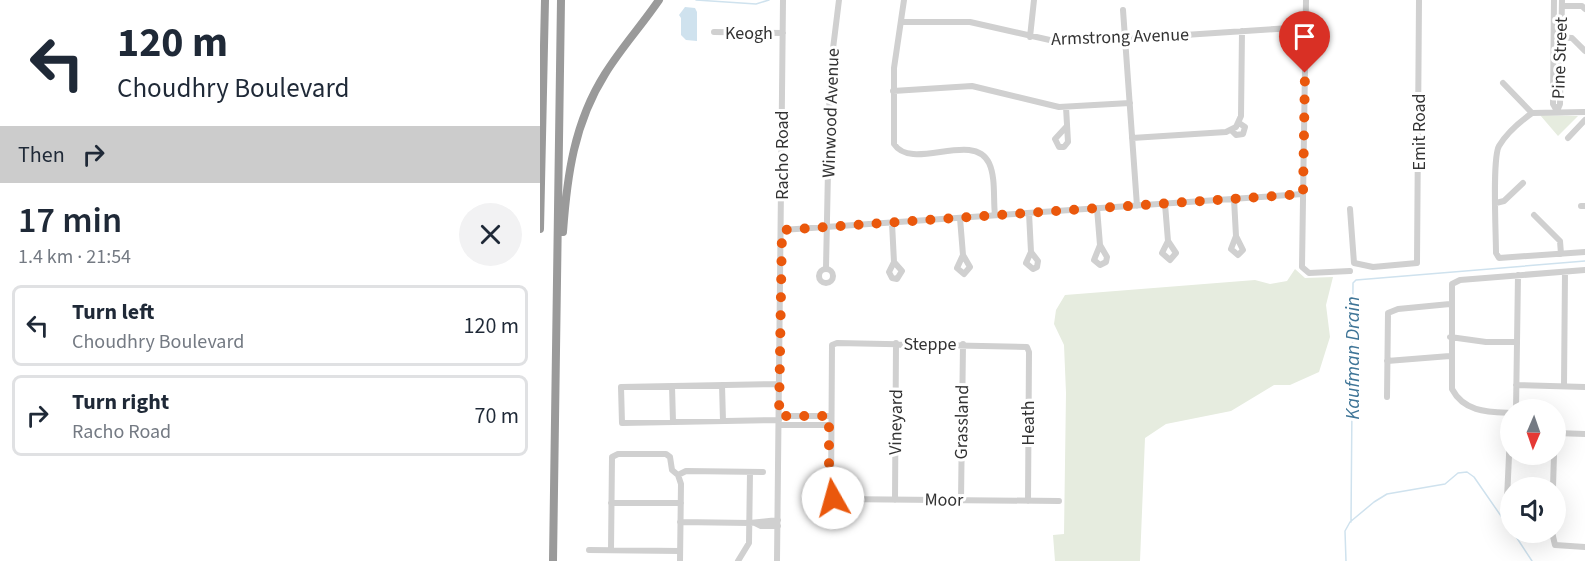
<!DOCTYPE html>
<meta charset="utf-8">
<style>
body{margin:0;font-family:"Source Sans 3",sans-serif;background:#f2f2f3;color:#1f2937;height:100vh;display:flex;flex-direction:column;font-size:22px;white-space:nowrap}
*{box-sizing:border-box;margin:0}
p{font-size:20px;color:#747a83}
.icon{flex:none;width:33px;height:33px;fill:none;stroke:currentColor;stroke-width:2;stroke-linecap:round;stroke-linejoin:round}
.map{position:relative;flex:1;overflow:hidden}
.sheet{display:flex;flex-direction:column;background:#fff;width:540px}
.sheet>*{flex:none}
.hud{background:#fff;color:#1f2937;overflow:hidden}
.needle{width:39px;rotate:182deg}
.controls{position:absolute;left:960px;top:399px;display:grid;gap:12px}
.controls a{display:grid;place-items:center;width:66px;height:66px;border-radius:50%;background:#fff;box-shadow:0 6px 24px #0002;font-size:30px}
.pin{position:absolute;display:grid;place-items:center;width:51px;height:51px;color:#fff;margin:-62px -26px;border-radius:50% 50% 50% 0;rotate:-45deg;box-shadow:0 0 6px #0007}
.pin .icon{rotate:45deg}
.me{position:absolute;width:66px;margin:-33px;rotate:353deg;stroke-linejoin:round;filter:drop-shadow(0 0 4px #0008)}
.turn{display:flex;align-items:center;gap:21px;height:126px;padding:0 18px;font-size:27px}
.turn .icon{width:78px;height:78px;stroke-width:2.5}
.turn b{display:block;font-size:42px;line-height:51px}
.then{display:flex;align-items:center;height:57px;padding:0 18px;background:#0003;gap:12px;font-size:22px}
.round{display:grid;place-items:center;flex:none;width:63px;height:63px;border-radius:32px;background:#f2f2f3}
.head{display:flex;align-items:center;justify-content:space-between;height:102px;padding:0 18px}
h1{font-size:36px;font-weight:600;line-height:45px}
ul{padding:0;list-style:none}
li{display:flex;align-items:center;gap:18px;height:81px;margin:0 12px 9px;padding:0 6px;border:3px solid #e0e1e3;border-radius:9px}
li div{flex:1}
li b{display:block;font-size:22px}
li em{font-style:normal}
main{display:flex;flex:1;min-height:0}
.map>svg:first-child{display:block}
.green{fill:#e6ecdf}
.water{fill:#cfe2ee}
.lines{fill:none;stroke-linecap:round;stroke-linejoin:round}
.stream{stroke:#cfe2ee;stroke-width:1.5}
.minor{stroke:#d0d0d0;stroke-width:6}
.highway{stroke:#9a9a9a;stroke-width:8}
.route{stroke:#ea580c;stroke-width:10;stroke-dasharray:0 18}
.labels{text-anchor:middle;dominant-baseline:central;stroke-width:6;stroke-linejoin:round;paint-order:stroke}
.street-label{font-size:18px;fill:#333;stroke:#fff}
.water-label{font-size:20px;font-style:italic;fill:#3f7597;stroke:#fff}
</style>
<main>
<section class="sheet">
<div class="hud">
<div class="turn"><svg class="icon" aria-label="left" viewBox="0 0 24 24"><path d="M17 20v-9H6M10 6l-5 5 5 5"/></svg><div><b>120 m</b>Choudhry Boulevard</div></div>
<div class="then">Then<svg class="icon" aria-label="right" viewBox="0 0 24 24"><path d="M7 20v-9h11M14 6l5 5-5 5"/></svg></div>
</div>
<div class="head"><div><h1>17 min</h1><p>1.4 km · 21:54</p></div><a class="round"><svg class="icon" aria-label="close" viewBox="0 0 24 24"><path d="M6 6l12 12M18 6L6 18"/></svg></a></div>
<ul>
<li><svg class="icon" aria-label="left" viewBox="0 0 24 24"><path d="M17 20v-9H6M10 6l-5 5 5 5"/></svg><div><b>Turn left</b><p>Choudhry Boulevard</p></div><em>120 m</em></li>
<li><svg class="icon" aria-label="right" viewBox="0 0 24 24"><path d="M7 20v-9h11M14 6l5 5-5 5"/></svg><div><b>Turn right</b><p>Racho Road</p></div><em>70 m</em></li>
</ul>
</section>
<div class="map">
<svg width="1045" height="561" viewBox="0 0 1045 561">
<rect width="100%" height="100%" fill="#fff"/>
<!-- green -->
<path class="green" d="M1000 115 1038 116 1018 136Z
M755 269 765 278 793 277 786 305 790 337 779 372 750 385H734L691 411 626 424 605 438 600 561H515L513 535 524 534 526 393 524 345 514 324 516 310 525 295 715 280 730 284 747 281Z"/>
<!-- water -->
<path class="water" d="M145 7 155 8 157 12V41L146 40 141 35V18L139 15Z"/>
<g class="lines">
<!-- stream -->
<path class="stream" d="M156 0 216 4 229 0
M811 522 813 283 816 280 1045 261
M973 532 992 561
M806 561 805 531 810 522 834 502 847 494 905 484 918 473 927 472 934 477 970 529"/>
<!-- minor -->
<path class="minor" d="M364 0 354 68V144C372 172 433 130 449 163 456 178 453 199 455 215
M766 0 762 267 769 273 810 271
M1014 0 1013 104 1017 111
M1022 6H1042L1045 9
M583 10 597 206
M361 22H430L523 43 766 27
M174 32 243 33
M490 37 494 0
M1017 37 1032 38 1045 51
M963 83 992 113
M353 91 432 86 519 107 590 103
M526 107 528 142 524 147H519L515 139 527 126
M1017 111 1020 104 1022 0
M1045 112 992 113C981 121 966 134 959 146 952 158 956 234 956 253L959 258 1045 252
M691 130 696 135 703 134 705 127 699 123
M592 138 686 132 696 127 701 116 702 31
M1028 138 1045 120
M694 199 696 236 691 249 698 255 703 250 696 236
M956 203 964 201 983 183
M625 204 628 241 622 253 630 260 636 253 628 241
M1041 206H1045
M557 208 560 245 554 260 560 265 566 262 567 257 560 245
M810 209 814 263 833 267 877 263 879 0
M489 213 491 252 486 263 493 269 497 267 498 261 491 252
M994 215 1020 241 1021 254
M420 218 423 255 417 268 424 274 430 267 423 255
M352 223 354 262 349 272 352 278 357 279 362 271 354 262
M242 230 763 194
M286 268 290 73 299 0
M279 276a7 7 0 1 1 14 0a7 7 0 1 1-14 0Z
M910 337 946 342H977
M847 361 910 356
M182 385 183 421
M976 385 1045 387
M132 386 133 422
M1024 386 1025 272
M847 397 848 313 858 309 910 304
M976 410 978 275
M970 413C948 412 924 412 912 389V284L920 280 1045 270
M239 416H289
M239 420 82 423 81 387 239 384
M239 425H289
M1016 433 1045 434
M138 475 146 471 223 472
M1013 488 1014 454
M967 499 970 434
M355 500 356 343
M421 500 423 344
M488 501 489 352 487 347 297 343 292 345 291 497 296 499 519 501
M71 503H141
M140 522 210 523 238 520
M215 523 221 526H238
M1012 532 1015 545 1045 547
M49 550 140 551
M71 550 72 457 78 454H126L130 457 132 470 138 475 141 484 140 561
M198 561 209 543 210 472
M237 561 243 0"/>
<!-- highway -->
<path class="highway" d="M0 229 5 0
M23 232C27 176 34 123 65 74 81 48 102 25 119 0
M13 561 21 0"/>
</g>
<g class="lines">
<!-- route -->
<path class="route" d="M293 498 289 492V416H239L242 230 763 194 765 73"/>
</g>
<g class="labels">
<!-- street labels -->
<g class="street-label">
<text x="209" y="33">Keogh</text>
<text transform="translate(580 37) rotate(-2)">Armstrong Avenue</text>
<text transform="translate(1020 58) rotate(-88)">Pine Street</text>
<text transform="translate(291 113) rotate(-88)">Winwood Avenue</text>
<text transform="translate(879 132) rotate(-90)">Emit Road</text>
<text transform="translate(242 155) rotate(-90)">Racho Road</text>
<text x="390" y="344">Steppe</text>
<text transform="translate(356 422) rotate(-89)">Vineyard</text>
<text transform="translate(422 422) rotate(-89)">Grassland</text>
<text transform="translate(488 423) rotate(-90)">Heath</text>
<text transform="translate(404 500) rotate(1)">Moor</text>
</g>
<!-- water labels -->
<g class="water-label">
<text transform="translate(813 358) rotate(-90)">Kaufman Drain</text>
</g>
</g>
</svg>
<div class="controls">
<a><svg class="needle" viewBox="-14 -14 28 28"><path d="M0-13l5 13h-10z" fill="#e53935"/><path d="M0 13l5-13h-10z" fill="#747a83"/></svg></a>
<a><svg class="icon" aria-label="sound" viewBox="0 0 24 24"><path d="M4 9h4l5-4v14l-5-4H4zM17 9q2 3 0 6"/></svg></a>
</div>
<div class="pin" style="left:765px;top:73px;background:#d93025"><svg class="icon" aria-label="arrive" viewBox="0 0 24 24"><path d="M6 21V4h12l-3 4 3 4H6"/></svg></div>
<svg class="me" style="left:293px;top:498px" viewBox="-20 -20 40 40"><circle r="19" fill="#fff"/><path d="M0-13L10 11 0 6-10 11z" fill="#ea580c"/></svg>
</div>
</main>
